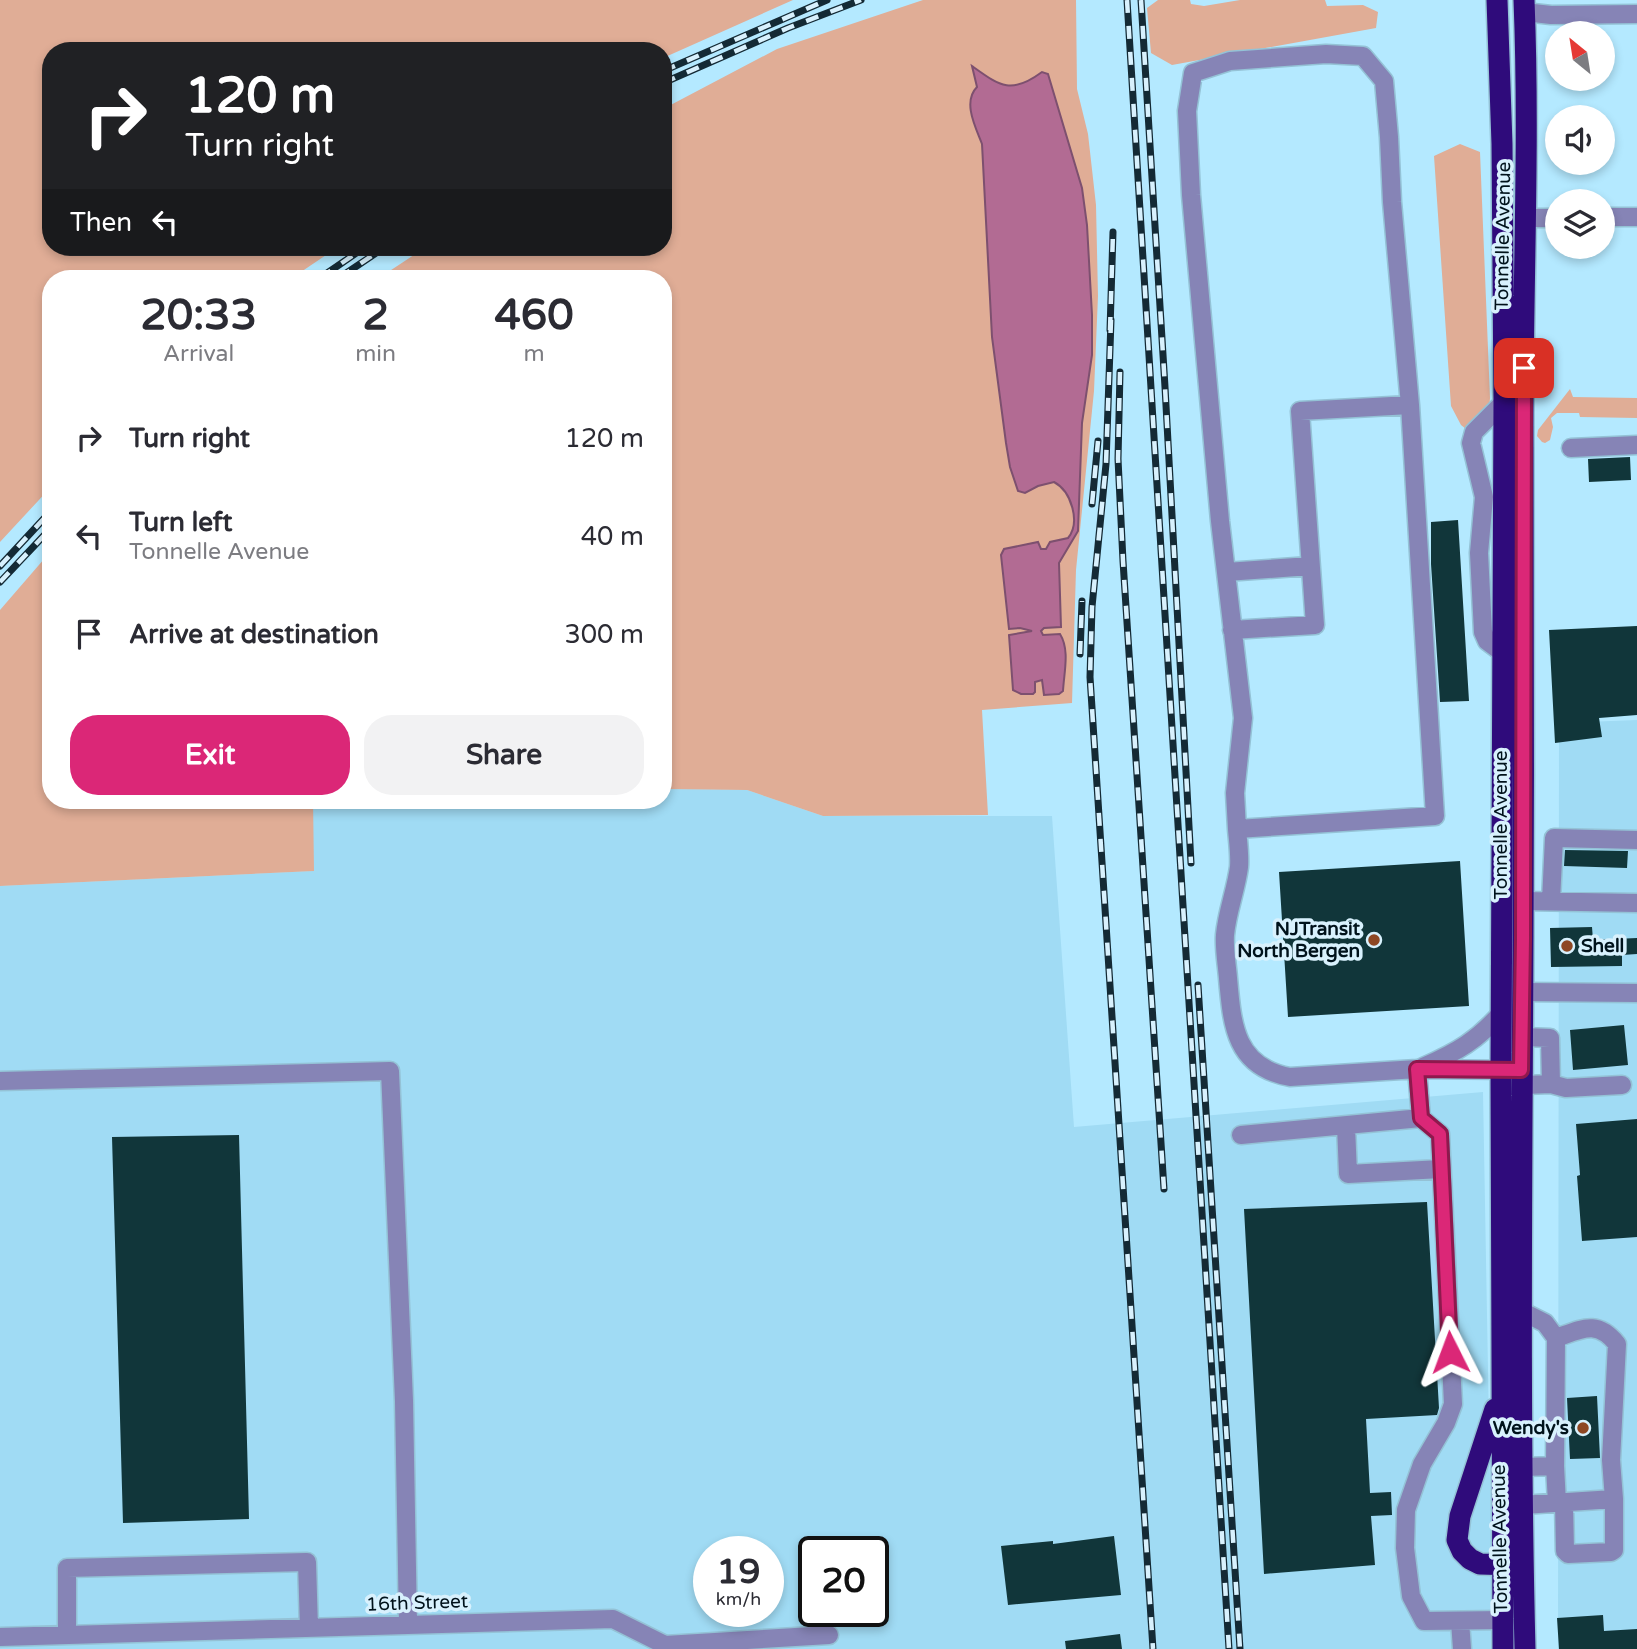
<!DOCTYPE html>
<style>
body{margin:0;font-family:"Varela Round",sans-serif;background:#f2f2f3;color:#2b2b33;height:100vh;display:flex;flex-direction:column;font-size:26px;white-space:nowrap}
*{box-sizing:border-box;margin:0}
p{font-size:23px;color:#7c7c81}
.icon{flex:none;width:38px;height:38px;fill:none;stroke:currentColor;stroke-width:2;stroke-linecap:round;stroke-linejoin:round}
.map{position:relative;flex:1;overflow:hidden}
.drawer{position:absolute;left:42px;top:270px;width:630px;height:539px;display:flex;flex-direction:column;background:#fff;border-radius:28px;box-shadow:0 4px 10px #0003}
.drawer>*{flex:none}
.guide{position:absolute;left:42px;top:42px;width:630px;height:214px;border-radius:28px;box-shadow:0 4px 10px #0003;background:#202124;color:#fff;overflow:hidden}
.needle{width:46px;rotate:330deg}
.buttons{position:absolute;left:1545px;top:21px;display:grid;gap:14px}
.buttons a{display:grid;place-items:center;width:70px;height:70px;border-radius:50%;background:#fff;box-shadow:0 4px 10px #0003;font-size:35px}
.speed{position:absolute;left:693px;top:1536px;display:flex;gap:14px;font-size:35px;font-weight:700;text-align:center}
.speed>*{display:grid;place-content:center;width:91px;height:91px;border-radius:50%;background:#fff;box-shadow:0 4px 10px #0003;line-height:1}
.speed small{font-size:18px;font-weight:400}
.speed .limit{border:4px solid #111;border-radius:10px;background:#fff;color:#111}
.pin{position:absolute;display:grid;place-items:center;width:60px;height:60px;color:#fff;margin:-30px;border-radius:14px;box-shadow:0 4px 10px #0006}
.me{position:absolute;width:77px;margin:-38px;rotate:357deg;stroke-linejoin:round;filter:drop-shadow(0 0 5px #0008)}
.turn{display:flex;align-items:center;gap:24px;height:147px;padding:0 28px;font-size:32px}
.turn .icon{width:91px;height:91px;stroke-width:2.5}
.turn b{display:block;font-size:49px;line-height:60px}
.then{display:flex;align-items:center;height:66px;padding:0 28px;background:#0003;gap:14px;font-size:26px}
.eta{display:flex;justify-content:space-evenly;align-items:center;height:119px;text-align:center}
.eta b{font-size:42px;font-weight:800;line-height:49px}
.action{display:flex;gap:14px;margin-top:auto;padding:14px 28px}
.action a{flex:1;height:80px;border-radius:28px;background:#db2777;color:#fff;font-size:28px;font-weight:800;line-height:80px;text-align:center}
.action a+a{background:#f2f2f3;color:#2b2b33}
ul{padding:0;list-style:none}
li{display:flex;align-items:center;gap:21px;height:98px;padding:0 28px}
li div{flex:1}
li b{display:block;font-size:26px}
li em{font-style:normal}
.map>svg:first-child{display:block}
.built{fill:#a0dbf4;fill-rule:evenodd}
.green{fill:#e0ad96}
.water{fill:#b26b93;stroke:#7d506f;stroke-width:2}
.building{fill:#11363a}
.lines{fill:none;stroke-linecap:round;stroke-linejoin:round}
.minor-casing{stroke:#94c2d6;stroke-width:21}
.highway-casing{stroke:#94c2d6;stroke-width:24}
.minor{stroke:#8684b6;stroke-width:18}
.highway{stroke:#2f0b7b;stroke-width:21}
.rail-casing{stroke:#142a35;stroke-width:7}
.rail{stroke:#d8f1fd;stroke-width:4.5;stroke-dasharray:13;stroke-linecap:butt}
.route-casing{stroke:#8e194d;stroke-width:18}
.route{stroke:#db2777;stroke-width:12}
.poi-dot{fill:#8e4723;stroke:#d8f1fd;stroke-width:2.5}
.labels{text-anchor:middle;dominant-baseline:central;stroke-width:7;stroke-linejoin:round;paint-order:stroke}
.street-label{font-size:19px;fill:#00121b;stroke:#d8f1fd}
.poi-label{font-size:19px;font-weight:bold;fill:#00121b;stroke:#d8f1fd;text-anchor:end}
</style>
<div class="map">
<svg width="1637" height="1649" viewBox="0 0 1637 1649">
<rect width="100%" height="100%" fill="#b4e9ff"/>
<!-- built -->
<path class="built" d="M1637 720V1649H1558L1559 723Z
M663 789 747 790 823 816H1052L1074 1127 1483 1092 1493 1649H0V886L313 871V800H663ZM709 1552H768V1612H709ZM814 1552H873V1612H814Z"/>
<!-- green -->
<path class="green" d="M0 0H793L663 58V51H51V247H338L292 278H51V487L0 542Z
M923 0H1076L1077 89 1088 134 1096 205 1098 296 1094 391 1076 570 1072 703 982 710 988 815 823 816 747 790 663 789V278H379L426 247H663V109L777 49Z
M1158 0H1190L1191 4 1204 6 1240 0H1325L1327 6 1363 5 1378 12 1376 28 1172 65 1151 53 1147 8Z
M1460 144 1480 152 1490 398 1489 409 1466 429 1461 425 1451 406 1434 156Z
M1570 389 1573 397 1637 398V418L1580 417 1579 413H1557L1551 418 1553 427 1550 440 1545 443 1542 442 1537 436 1538 430Z
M51 551V800H313L314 871 0 886V610Z"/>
<!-- water -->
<path class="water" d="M972 66C1000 86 1011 95 1042 72L1048 74 1082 188 1087 225 1092 315V355L1082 423 1078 531 1059 563 1061 627 1044 628 1041 631 1043 635 1060 634C1070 650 1064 672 1063 691L1059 694 1044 695 1042 680 1035 682V692L1033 694H1021L1013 690 1009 635 1032 631 1020 628 1009 629 1001 555 1004 549 1038 542 1041 549H1046L1050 542 1068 538C1081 522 1071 491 1054 482L1038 486 1025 493 1018 491 1010 467 1006 443 992 337 982 144C976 128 962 102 977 87Z"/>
<!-- building -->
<path class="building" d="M1630 457 1631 480 1589 482 1588 459Z
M1458 520 1469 701 1440 702 1431 564V522Z
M1637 626V715L1599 718 1602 737 1555 743 1549 630Z
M1565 850 1628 851 1627 868 1564 866Z
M1460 861 1469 1006 1288 1017 1279 872Z
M1592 927 1593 940 1637 938V954L1622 955V966L1551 967 1550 928Z
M1624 1025 1628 1065 1573 1070 1570 1030Z
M1637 1119V1237L1582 1241 1577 1176 1580 1175 1576 1124Z
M239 1135 249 1519 123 1523 112 1137Z
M1427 1202 1439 1408 1437 1415 1366 1419 1370 1493 1391 1492 1392 1515 1371 1516 1375 1565 1264 1574 1244 1209Z
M1597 1396 1600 1458 1570 1459 1567 1398Z
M1114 1536 1121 1595 1008 1605 1001 1546 1053 1541V1544Z
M1603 1615 1604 1631 1637 1629V1649H1559L1557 1618Z
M1120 1634 1122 1649H1066L1065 1641Z"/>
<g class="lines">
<!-- minor casing -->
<g class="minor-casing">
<path id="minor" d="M1524 12 1551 15 1637 14
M1603 217H1637
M1526 218H1558
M1571 448 1637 445
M1226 572 1310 566
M1232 630 1315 625 1300 411 1410 405
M1503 653 1487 641 1483 632 1479 553 1484 497 1471 443 1474 432 1504 402
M1237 829 1235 793 1243 718 1220 521 1191 195 1187 111 1193 73 1230 61 1326 54 1363 56 1384 81 1389 137 1392 202 1410 405 1435 816 1237 829C1238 841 1240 855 1239 867 1236 890 1227 912 1225 935 1224 949 1227 965 1228 978 1232 1025 1235 1067 1290 1077L1417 1069 1515 1070
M1523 901 1637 903
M1551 901 1554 838 1637 840
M1523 992 1637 993
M1522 1037 1550 1038 1551 1084
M1423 1067C1457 1052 1478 1040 1502 1012
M1417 1069 1421 1118
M0 1081 390 1071 404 1401 408 1624
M1521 1085 1551 1084 1566 1088 1622 1085
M1346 1126 1348 1174 1441 1169
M1241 1135 1421 1118 1440 1134 1453 1404 1446 1423 1422 1464 1406 1510 1405 1548 1411 1596 1424 1621 1502 1620
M1521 1311 1545 1323 1556 1338
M1555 1466 1557 1503
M1522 1467 1555 1466 1556 1338C1582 1329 1597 1319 1617 1344L1611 1460 1614 1499 1522 1505
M1564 1502 1565 1551 1568 1554 1611 1552 1614 1550V1499
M1460 1621 1462 1649
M67 1635V1568L307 1562 309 1628
M0 1637 613 1619 665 1645 829 1635"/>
</g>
<!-- highway casing -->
<g class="highway-casing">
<path id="highway" d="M1497 0 1502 144 1504 402 1501 1070 1503 1649
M1524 0C1530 149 1522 298 1523 447 1523 610 1524 773 1523 936 1522 1174 1519 1411 1525 1649
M1495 1409 1460 1516 1457 1540 1462 1551 1470 1559 1480 1564 1514 1565"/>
</g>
<!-- minor -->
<use href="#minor" class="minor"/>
<!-- highway -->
<use href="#highway" class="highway"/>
<!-- rail casing -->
<g class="rail-casing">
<path id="rail" d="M1127 0 1229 1649
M1141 0 1165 387 1191 863
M663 71 827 0
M663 83 788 28 861 0
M320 278 365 247
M339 278 385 247
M1111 320 1106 464 1092 607 1090 677 1153 1649
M1110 330 1113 232
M1120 372 1118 459 1123 561 1164 1189
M1092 504 1098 441
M0 566 51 511
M0 582 51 528
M1080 654 1082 601
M1198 985 1240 1649"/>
</g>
<!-- rail -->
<use href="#rail" class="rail"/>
</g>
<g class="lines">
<!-- route casing -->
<g class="route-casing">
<path id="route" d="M1450 1352 1440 1134 1421 1118 1417 1069 1521 1070 1523 939 1524 368"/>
</g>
<!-- route -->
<use href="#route" class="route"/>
</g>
<!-- markers -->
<g class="poi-dot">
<circle cx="1374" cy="940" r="7"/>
<circle cx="1567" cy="946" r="7"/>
<circle cx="1583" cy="1428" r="7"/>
</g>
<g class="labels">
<!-- street labels -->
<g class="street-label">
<text transform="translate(1503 236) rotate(-89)">Tonnelle Avenue</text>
<text transform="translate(1501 825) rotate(-90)">Tonnelle Avenue</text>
<text transform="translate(1500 1539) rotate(-91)">Tonnelle Avenue</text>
<text transform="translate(417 1603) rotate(-2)">16th Street</text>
</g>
<!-- poi labels -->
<g class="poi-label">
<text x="1360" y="929">NJTransit<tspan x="1360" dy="22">North Bergen</tspan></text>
<text x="1581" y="946" text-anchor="start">Shell</text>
<text x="1569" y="1428">Wendy's</text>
</g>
</g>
</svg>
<div class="buttons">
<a><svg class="needle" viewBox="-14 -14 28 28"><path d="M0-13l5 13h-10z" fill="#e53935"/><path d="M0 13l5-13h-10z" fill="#7c7c81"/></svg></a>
<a><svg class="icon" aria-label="sound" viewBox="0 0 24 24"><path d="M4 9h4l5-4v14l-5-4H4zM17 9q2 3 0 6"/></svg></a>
<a><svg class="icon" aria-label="layers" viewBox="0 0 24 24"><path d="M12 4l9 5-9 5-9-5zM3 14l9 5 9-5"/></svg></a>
</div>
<div class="speed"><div>19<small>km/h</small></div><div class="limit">20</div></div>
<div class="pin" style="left:1524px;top:368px;background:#d93025"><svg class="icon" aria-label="arrive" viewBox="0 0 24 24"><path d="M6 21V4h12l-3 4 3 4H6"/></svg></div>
<svg class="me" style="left:1450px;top:1352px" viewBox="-20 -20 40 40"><path d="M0-17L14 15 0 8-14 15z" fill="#db2777" stroke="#fff" stroke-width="4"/></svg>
<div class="guide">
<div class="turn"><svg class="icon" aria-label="right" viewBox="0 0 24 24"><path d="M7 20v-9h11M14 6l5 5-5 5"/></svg><div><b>120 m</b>Turn right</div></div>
<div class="then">Then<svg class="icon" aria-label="left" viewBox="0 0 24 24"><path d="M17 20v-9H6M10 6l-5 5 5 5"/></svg></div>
</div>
<section class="drawer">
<div class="eta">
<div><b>20:33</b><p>Arrival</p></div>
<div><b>2</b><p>min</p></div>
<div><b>460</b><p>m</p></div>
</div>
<ul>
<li><svg class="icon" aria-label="right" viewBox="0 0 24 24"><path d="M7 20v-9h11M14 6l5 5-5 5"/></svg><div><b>Turn right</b></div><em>120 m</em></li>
<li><svg class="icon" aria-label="left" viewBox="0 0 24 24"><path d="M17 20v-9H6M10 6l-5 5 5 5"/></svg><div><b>Turn left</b><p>Tonnelle Avenue</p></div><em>40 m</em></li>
<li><svg class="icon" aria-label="arrive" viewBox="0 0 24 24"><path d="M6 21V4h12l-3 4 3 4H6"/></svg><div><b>Arrive at destination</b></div><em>300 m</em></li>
</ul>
<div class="action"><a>Exit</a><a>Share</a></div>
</section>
</div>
